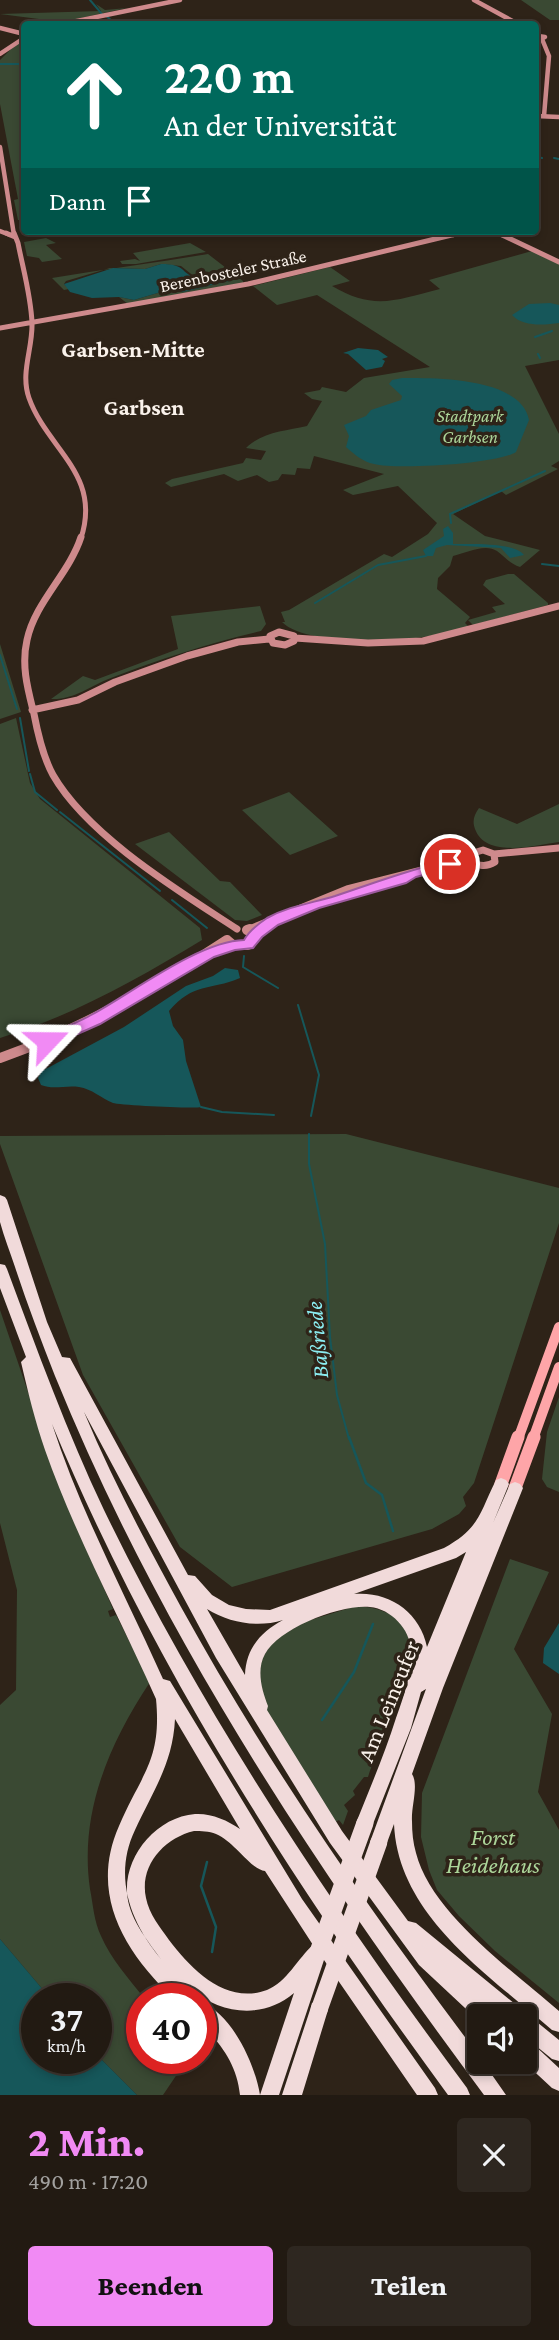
<!DOCTYPE html>
<html lang="de">
<meta charset="utf-8">
<style>
body{margin:0;font-family:"Crimson Pro",serif;background:#2e2720;color:#f1f3f6;height:100vh;display:flex;flex-direction:column;font-size:26px;white-space:nowrap}
*{box-sizing:border-box;margin:0}
p{font-size:23px;color:#a2a19f}
.icon{flex:none;width:38px;height:38px;fill:none;stroke:currentColor;stroke-width:2;stroke-linecap:round;stroke-linejoin:round}
.map{position:relative;height:2095px;overflow:hidden}
.panel{display:flex;flex-direction:column;background:#221a12;flex:1}
.panel>*{flex:none}
.guide{position:absolute;left:21px;top:21px;width:518px;height:214px;border-radius:7px;box-shadow:0 4px 10px #0003,0 0 0 2px #3f3832;background:#00695c;color:#fff;overflow:hidden}
.tools{position:absolute;left:467px;top:2004px;display:grid;gap:14px}
.tools a{display:grid;place-items:center;width:70px;height:70px;border-radius:7px;background:#221a12;box-shadow:0 4px 10px #0003,0 0 0 2px #3f3832;font-size:35px}
.speed{position:absolute;left:21px;top:1983px;display:flex;gap:14px;font-size:35px;font-weight:700;text-align:center}
.speed>*{display:grid;place-content:center;width:91px;height:91px;border-radius:50%;background:#221a12;box-shadow:0 4px 10px #0003,0 0 0 2px #3f3832;line-height:1}
.speed small{font-size:18px;font-weight:400}
.speed .limit{border:10px solid #d22;background:#fff;color:#111}
.pin{position:absolute;display:grid;place-items:center;width:60px;height:60px;color:#fff;margin:-30px;border:4px solid #fff;border-radius:50%;box-shadow:0 2px 7px #0007}
.me{position:absolute;width:77px;margin:-38px;rotate:67deg;stroke-linejoin:round;filter:drop-shadow(0 0 5px #0008)}
.turn{display:flex;align-items:center;gap:24px;height:147px;padding:0 28px;font-size:32px}
.turn .icon{width:91px;height:91px;stroke-width:2.5}
.turn b{display:block;font-size:49px;line-height:60px}
.then{display:flex;align-items:center;height:66px;padding:0 28px;background:#0003;gap:14px;font-size:26px}
.round{display:grid;place-items:center;flex:none;width:74px;height:74px;border-radius:7px;background:#2e2720}
.head{display:flex;align-items:center;justify-content:space-between;height:119px;padding:0 28px}
h1{font-size:42px;font-weight:800;line-height:52px;color:#f18af4}
.button{display:flex;gap:14px;margin-top:auto;padding:14px 28px}
.button a{flex:1;height:80px;border-radius:7px;background:#f18af4;color:#111;font-size:28px;font-weight:800;line-height:80px;text-align:center}
.button a+a{background:#2e2720;color:#f1f3f6}
.map>svg:first-child{display:block}
.green{fill:#3a4933}
.water{fill:#16575a}
.lines{fill:none;stroke-linecap:round;stroke-linejoin:round}
.stream-far1{stroke:#16575a;stroke-width:2}
.stream{stroke:#16575a;stroke-width:2.5}
.secondary-far3{stroke:#ce8a8c;stroke-width:4.5}
.secondary-far2{stroke:#ce8a8c;stroke-width:5}
.secondary-far1{stroke:#ce8a8c;stroke-width:7}
.secondary{stroke:#ce8a8c;stroke-width:10}
.primary-far1{stroke:#fea5a8;stroke-width:10}
.primary{stroke:#fea5a8;stroke-width:13}
.highway{fill:#f1dada;fill-rule:evenodd}
.highway-bridge{stroke:#f1dada;stroke-width:17}
.route{fill:#f18af4;stroke:#9d5a9f;stroke-width:2}
.labels{text-anchor:middle;dominant-baseline:central;stroke-width:7;stroke-linejoin:round;paint-order:stroke}
.far-street-label{font-size:18px;fill:#faf2eb;stroke:#2e2318}
.far-park-label{font-size:18px;font-style:italic;fill:#acd599;stroke:#2e2318}
.far-district-label{font-size:23px;font-weight:bold;fill:#faf2eb;stroke:#2e2318}
.water-label{font-size:23px;font-style:italic;fill:#8bedf1;stroke:#2e2318}
.near-street-label{font-size:24px;fill:#faf2eb;stroke:#2e2318}
.near-park-label{font-size:24px;font-style:italic;fill:#acd599;stroke:#2e2318}
</style>
<div class="map">
<svg width="559" height="2095" viewBox="0 0 559 2095">
<rect width="100%" height="100%" fill="#2e2318"/>
<!-- green -->
<path class="green" d="M521 0H559V20H550Z
M96 4 105 10 127 8 62 22 0 14 101 11Z
M24 42V198L21 199 24 203V220H18L14 200 18 199 0 104V60L15 45Z
M46 238 56 243 46 245 62 259 42 262 39 258 27 256 24 242Z
M190 243 206 252 136 264H122L120 261 135 259 140 261 133 253Z
M532 251 559 264V360L525 366 559 434V461L551 466 558 469 506 495 501 491 453 514 485 536 540 550 520 567C510 564 505 557 497 551 485 543 466 553 453 556L450 566 438 578 437 589 470 617 465 623 469 627C452 631 434 636 416 638 386 642 303 644 282 622H285L281 612 289 610 384 554 392 557 428 534 437 523 398 486 353 495 343 490 384 474 314 456 310 469 297 468 295 475 282 474 278 480 269 482 257 475 238 481 224 474 171 487 165 483 172 479 243 463 246 458 261 460 266 451 246 448C262 432 285 431 307 426L322 401 312 399 304 393 320 390 322 387 346 392 364 378 430 367 317 295 277 305 253 286 330 267 350 281 332 286C374 311 396 300 440 289L429 280Z
M208 254 243 281V284L128 304 119 297 134 300 171 289 183 292 229 281 228 278 195 277 181 266 161 264 145 269 110 268 66 281 64 284 69 289 64 290 52 278C104 269 156 263 208 254Z
M508 574H514L548 603V605L473 625 468 620 496 612 492 607 505 604 483 585 486 580Z
M260 606 266 624 261 631C210 643 160 659 111 678 90 686 74 700 51 699L83 676 95 680 178 649 171 616Z
M0 644 21 712 0 719Z
M16 718 30 783 40 799 200 928 202 940C138 979 72 1016 0 1038V724Z
M289 792 338 836 290 855 242 810Z
M559 804V842C536 845 486 859 475 829 472 821 474 815 479 808L517 824Z
M169 832 220 881 230 882 262 915 247 921 235 920 135 844Z
M346 1134 559 1188V1223L474 1483 463 1497 466 1506 459 1514 432 1529 232 1587 180 1547 83 1375 0 1144V1136Z
M0 1310 65 1500 113 1609 108 1611 110 1617 116 1615 150 1682C109 1744 79 1813 90 1889 93 1904 94 1922 101 1936 111 1959 129 1979 144 1998H142V2058H188L163 2095H137L96 2054V1998H50L0 1939V1705L16 1690 17 1590 0 1523Z
M559 1397V1492L547 1487 542 1479 547 1432Z
M510 1559 549 1572 514 1649 552 1714 538 1792 559 1830V2003L495 1951 459 1916 437 1890 429 1870 421 1837 422 1793Z
M356 1606C462 1612 384 1725 368 1777H364L353 1791 355 1795 344 1805 348 1811 343 1825 339 1820 335 1822 263 1707 257 1666 273 1640 304 1622Z"/>
<!-- water -->
<path class="water" d="M161 264C186 264 181 273 194 277 204 280 218 275 228 278L229 281 183 292 171 289 134 300 119 297 92 298 70 292 64 284 113 268 145 269Z
M550 303 559 305V323C544 325 523 327 512 315L529 304Z
M358 348 378 350 388 357 382 359 385 361 382 367 366 370 348 354 343 353Z
M402 378C434 378 521 377 529 420L516 452C498 464 396 470 374 464 363 462 354 454 346 447L349 436 344 425 366 416 371 410 401 400 402 396 389 384 392 380Z
M448 526 453 533V544C469 544 515 542 524 555L510 558 501 548 447 545 436 548 433 556H426L423 550 444 536 443 529Z
M225 968 238 970 240 978C209 991 194 982 169 1011L173 1026 183 1040 186 1061 201 1107C195 1109 119 1105 113 1103 101 1098 92 1089 79 1087 66 1085 53 1090 41 1085L38 1078 42 1071 124 1027 186 986 213 976Z
M559 1623V1674L543 1663 544 1648Z
M0 1939 50 1998H37V2058H96V2054L137 2095H0Z"/>
<g class="lines">
<!-- stream-far1 -->
<path class="stream-far1" d="M90 0 102 14
M106 16 116 24
M0 64H24
M536 157 542 158
M554 158 559 159
M535 337 552 331
M538 354 540 358
M451 523 450 514 545 471
M542 564 559 566
M315 603 378 565 426 556
M0 655 17 709
M20 718 29 771
M30 774 35 792 57 810
M60 812 160 891
M172 900 207 928
M244 956 243 967 278 988
M298 1005 319 1075 311 1116
M201 1107 222 1112 274 1115
M309 1134V1164L325 1244 330 1337 337 1395 349 1439"/>
<!-- stream -->
<path class="stream" d="M349 1437 366 1483 382 1495 393 1531
M322 1720 354 1672 373 1624
M207 1862 201 1886 216 1927 212 1952"/>
<!-- secondary-far3 -->
<path class="secondary-far3" d="M474 0 518 24
M62 24 180 0
M0 28 24 34
M538 36 545 37 542 39 549 56 544 116
M0 54 24 38
M536 116 559 117
M0 147 14 235
M0 231 10 235
M493 231 502 235
M453 235 470 231"/>
<!-- secondary-far2 -->
<path class="secondary-far2" d="M6 233 15 237
M14 233 18 243C23 269 31 296 32 323 33 348 20 373 29 398 47 449 102 474 81 538
M498 233 559 262
M0 328 248 284 460 233"/>
<!-- secondary-far1 -->
<path class="secondary-far1" d="M81 537C69 574 35 602 27 640 21 666 28 690 34 714 38 735 43 757 53 775 88 836 179 891 237 929
M279 632 294 636V641L285 645 273 643 270 636Z
M295 638 368 643 423 641 559 606
M32 710 78 700 115 682 187 656 238 642 269 639
M494 854 559 848
M469 858C476 866 485 868 495 862L494 854
M469 858 470 854 483 850 494 854
M317 904 400 880
M247 930 347 889 469 858
M260 931 267 926"/>
<!-- secondary -->
<path class="secondary" d="M247 930 250 929
M227 940 233 945H248L254 935 263 929
M0 1058C82 1029 155 987 227 940"/>
<!-- primary-far1 -->
<path class="primary-far1" d="M518 1439 559 1327
M533 1439 559 1367"/>
<!-- primary -->
<path class="primary" d="M501 1484 518 1437
M515 1488 534 1437"/>
<!-- highway -->
<path class="highway" d="M0 1195 5 1197 7 1200 47 1322 62 1357 70 1358 188 1575 195 1576 212 1595 229 1605 246 1609 270 1610 444 1548C480 1528 479 1514 496 1480L501 1478 506 1480 509 1484 493 1523 510 1484 515 1482 520 1484 523 1488 443 1688 412 1774C419 1785 411 1807 412 1821 412 1832 413 1843 416 1853 431 1913 513 1971 559 2011V2032L552 2030C489 1975 398 1916 394 1824L385 1848 379 1850 373 1848 370 1842 426 1689 421 1692 411 1728 371 1829 365 1831 359 1829 356 1823C370 1788 385 1753 396 1718 404 1696 412 1673 411 1650 410 1629 391 1609 370 1607 341 1604 279 1628 265 1654 256 1670 262 1691 268 1706L267 1710 342 1831 408 1921 416 1923 521 2009 523 2016H500L495 2012 496 2016H480V2022L419 1965 330 1843 216 1658 84 1412C112 1479 146 1543 181 1607 268 1765 371 1913 480 2057V2062H483L506 2095H484C317 1870 161 1637 55 1376 41 1340 27 1304 15 1267 10 1252 4 1237 0 1222 0 1213 0 1204 0 1195ZM466 1552 427 1647C420 1612 389 1591 354 1594L456 1558ZM207 1609C229 1623 258 1628 283 1620 261 1632 246 1648 245 1675Z
M0 1264 5 1265 7 1269C37 1350 67 1432 104 1510 204 1716 331 1905 467 2088L470 2095H448C294 1885 152 1665 52 1424 81 1513 125 1594 163 1679L170 1681 302 1899 435 2088 438 2095H417L324 1960 279 2095H240C237 2065 222 2045 201 2024V2002C232 2014 255 2064 260 2095L294 1993C262 2020 221 2014 190 1989L195 1998H173C124 1951 89 1894 119 1826 141 1774 162 1761 156 1699 119 1616 75 1535 45 1450 35 1421 28 1392 21 1362L26 1357 0 1288ZM175 1719 240 1829C227 1820 211 1813 195 1814 157 1817 125 1855 127 1892 128 1917 147 1940 161 1959 130 1922 113 1876 135 1830 153 1791 173 1763 175 1719ZM194 1831C201 1831 209 1831 216 1834 234 1841 251 1870 265 1871L313 1945C298 1958 287 1982 267 1990 226 2005 192 1970 169 1940 160 1927 149 1914 146 1898 139 1866 164 1838 194 1831Z
M319 2001 326 2003 328 2010 302 2095H282L310 2010 312 2003Z
M524 2016H525L532 2018 559 2040V2061L552 2059 525 2037Z
M525 2041 532 2043 559 2068V2091L552 2088 524 2062Z"/>
<!-- highway-bridge -->
<path class="highway-bridge" d="M318 1952 365 1823
M319 2010 379 1842"/>
</g>
<!-- route -->
<path class="route" d="M450 860 457 864 455 867 416 877 406 883 319 908 278 925 262 937 253 948 235 950 214 957 100 1024 53 1045 47 1046 39 1041 41 1037C58 1030 75 1024 91 1015 132 993 199 941 244 940 249 931 258 924 267 918 289 906 312 903 335 896 374 883 411 869 450 860Z"/>
<g class="labels">
<!-- far-street labels -->
<g class="far-street-label">
<text transform="translate(233 271) rotate(-12)">Berenbosteler Straße</text>
</g>
<!-- far-park labels -->
<g class="far-park-label">
<text x="470" y="416">Stadtpark<tspan x="470" dy="21">Garbsen</tspan></text>
</g>
<!-- far-district labels -->
<g class="far-district-label">
<text x="133" y="349">Garbsen-Mitte</text>
<text x="144" y="407">Garbsen</text>
</g>
<!-- water labels -->
<g class="water-label">
<text transform="translate(317 1340) rotate(-95)">Baßriede</text>
</g>
<!-- near-street labels -->
<g class="near-street-label">
<text transform="translate(388 1701) rotate(-68)">Am Leineufer</text>
</g>
<!-- near-park labels -->
<g class="near-park-label">
<text x="493" y="1836">Forst<tspan x="493" dy="28">Heidehaus</tspan></text>
</g>
</g>
</svg>
<div class="tools">
<a><svg class="icon" aria-label="sound" viewBox="0 0 24 24"><path d="M4 9h4l5-4v14l-5-4H4zM17 9q2 3 0 6"/></svg></a>
</div>
<div class="speed"><div>37<small>km/h</small></div><div class="limit">40</div></div>
<div class="pin" style="left:450px;top:864px;background:#d93025"><svg class="icon" aria-label="arrive" viewBox="0 0 24 24"><path d="M6 21V4h12l-3 4 3 4H6"/></svg></div>
<svg class="me" style="left:47px;top:1041px" viewBox="-20 -20 40 40"><path d="M0-17L14 15 0 8-14 15z" fill="#f18af4" stroke="#fff" stroke-width="4"/></svg>
<div class="guide">
<div class="turn"><svg class="icon" aria-label="ahead" viewBox="0 0 24 24"><path d="M12 20V5M6 11l6-6 6 6"/></svg><div><b>220 m</b>An der Universität</div></div>
<div class="then">Dann<svg class="icon" aria-label="arrive" viewBox="0 0 24 24"><path d="M6 21V4h12l-3 4 3 4H6"/></svg></div>
</div>
</div>
<section class="panel">
<div class="head"><div><h1>2 Min.</h1><p>490 m · 17:20</p></div><a class="round"><svg class="icon" aria-label="close" viewBox="0 0 24 24"><path d="M6 6l12 12M18 6L6 18"/></svg></a></div>
<div class="button"><a>Beenden</a><a>Teilen</a></div>
</section>
